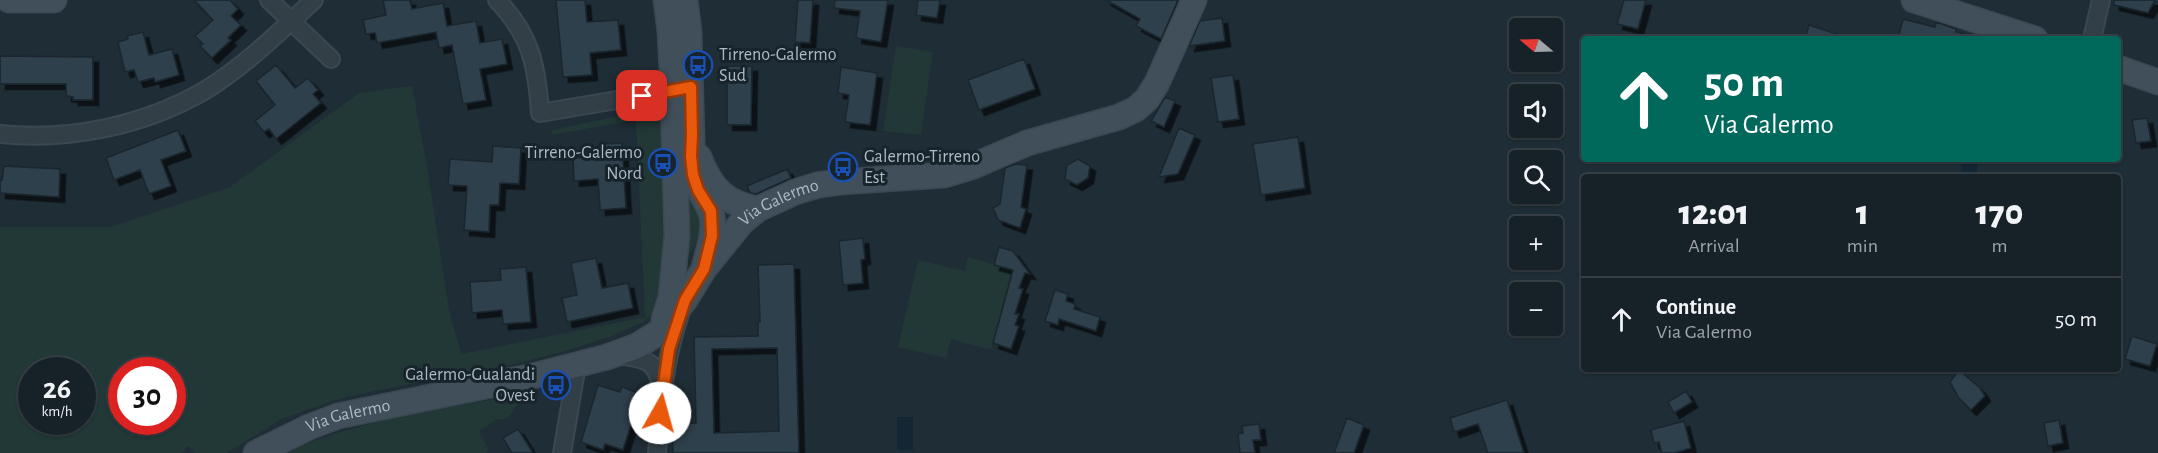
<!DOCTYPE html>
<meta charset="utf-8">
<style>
body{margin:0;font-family:"Alegreya Sans",sans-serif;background:#242f34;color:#f1f3f6;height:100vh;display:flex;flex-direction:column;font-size:22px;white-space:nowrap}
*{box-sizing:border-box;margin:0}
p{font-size:20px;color:#9ea4a8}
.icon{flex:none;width:33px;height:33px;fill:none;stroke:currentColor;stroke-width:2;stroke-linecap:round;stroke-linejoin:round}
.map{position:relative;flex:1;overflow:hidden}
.details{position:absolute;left:1581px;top:174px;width:540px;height:198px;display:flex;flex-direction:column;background:#172228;border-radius:6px;box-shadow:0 2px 4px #0004,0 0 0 2px #363f45}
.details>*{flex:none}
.banner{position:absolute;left:1581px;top:36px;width:540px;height:126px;border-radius:6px;box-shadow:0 2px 4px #0004,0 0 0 2px #363f45;background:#00695c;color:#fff;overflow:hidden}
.needle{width:39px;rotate:289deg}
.buttons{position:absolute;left:1509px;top:18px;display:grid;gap:12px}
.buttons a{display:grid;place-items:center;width:54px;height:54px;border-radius:6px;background:#172228;box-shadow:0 2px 4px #0004,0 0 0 2px #363f45;font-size:30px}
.speed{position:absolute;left:18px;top:357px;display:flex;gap:12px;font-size:30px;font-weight:700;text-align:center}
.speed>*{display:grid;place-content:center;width:78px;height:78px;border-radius:50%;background:#172228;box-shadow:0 2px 4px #0004,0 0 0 2px #363f45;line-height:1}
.speed small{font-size:15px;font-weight:400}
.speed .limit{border:9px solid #d22;background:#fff;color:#111}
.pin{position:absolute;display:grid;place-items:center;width:51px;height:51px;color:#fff;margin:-26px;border-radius:12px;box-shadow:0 3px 9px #0006}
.me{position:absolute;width:66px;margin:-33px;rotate:7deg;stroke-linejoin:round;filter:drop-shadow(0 0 4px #0008)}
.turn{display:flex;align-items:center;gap:21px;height:126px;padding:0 24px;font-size:27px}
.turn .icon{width:78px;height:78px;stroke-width:2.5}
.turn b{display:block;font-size:42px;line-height:51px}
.eta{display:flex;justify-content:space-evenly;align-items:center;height:102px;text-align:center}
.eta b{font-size:36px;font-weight:800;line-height:42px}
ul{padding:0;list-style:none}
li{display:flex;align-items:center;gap:18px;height:84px;padding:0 24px;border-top:2px solid #363f45}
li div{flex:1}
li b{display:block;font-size:22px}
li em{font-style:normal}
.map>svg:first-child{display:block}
.green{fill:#213836;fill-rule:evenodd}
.water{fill:#132633}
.building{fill:#2e3f4b;stroke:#1a262d;stroke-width:1.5;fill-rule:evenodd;filter:url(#shadow)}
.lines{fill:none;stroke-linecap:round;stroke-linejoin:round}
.street-casing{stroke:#3c4851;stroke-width:20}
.secondary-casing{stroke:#3c4851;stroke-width:27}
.street{stroke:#333f47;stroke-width:16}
.secondary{stroke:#414f5a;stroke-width:24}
.route-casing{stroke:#983908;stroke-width:15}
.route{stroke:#ea580c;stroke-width:10}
.labels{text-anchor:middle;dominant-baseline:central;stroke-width:6;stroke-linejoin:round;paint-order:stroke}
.poi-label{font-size:18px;fill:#adbac4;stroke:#18242b;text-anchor:start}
.street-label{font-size:18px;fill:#adbac4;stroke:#18242b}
</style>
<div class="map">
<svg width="2158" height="453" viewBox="0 0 2158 453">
<defs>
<filter id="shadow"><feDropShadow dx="5.5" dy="5.5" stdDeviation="0" flood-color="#0009"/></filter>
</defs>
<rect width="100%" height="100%" fill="#1f2d36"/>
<!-- green -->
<path class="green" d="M896 46 933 52 921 135 883 131Z
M412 86 427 166 449 309 461 354 645 317 636 120 551 135 552 130 657 108 660 109 666 274 658 309 643 322 615 335 569 350 523 362 345 397 315 407 280 420 227 453H195L189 446 181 453H0V227H110L230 187 359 93ZM32 370H82V422H32ZM122 370H172V422H122Z
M685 182 702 225 694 248 687 256Z
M968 257 1013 270 991 350 951 339 946 358 898 347 918 260 965 271Z
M525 393 508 418 496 420 479 431 489 449 486 453H283C359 419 444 409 525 393Z"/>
<!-- water -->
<path class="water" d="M1962 161 1978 163 1976 177H1960Z
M897 417H913V450H897Z"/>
<!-- building -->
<path class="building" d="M194 0H230L238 9 231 16 241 25 228 38 231 40 212 58 200 46 203 44 195 36 213 20Z
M383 0H410L412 9 443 3 447 26 476 21 480 43 502 39 507 64 480 69 486 100 463 104 452 45 439 48 436 32 377 43 375 33 366 34 363 20 386 15Z
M556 0H585L587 22 618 20 621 50 590 53 592 75 563 77Z
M798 0H813L810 43 795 42Z
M835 0H888L881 42 856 38 860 11 834 8Z
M918 0H940L937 18 916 15Z
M1106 0H1178L1161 39 1136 26 1140 19Z
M1624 0H1646L1638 29 1617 24Z
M2114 0H2155L2148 13 2114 5Z
M1222 18 1225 41 1189 46 1200 21Z
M1903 19 1935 27 1936 22 1956 29V32L1965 34 1964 39H1898Z
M1809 25 1843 36V39H1805Z
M143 32 149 55 172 49 179 75 155 82 154 78 138 82 134 70 125 72 118 42 128 39 127 36Z
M0 56 93 57V100H73V97L66 96V84H0Z
M1024 59 1035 89 979 110 968 80Z
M276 65 295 88 308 78 318 90 313 94 321 103 276 139 269 129 264 132 255 121 275 105 256 81Z
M727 66H752L751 125H727Z
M841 67 877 73 870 125 845 122 849 95 838 93Z
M1233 75 1239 119 1218 122 1211 78Z
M1165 97 1175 101 1164 127 1151 121Z
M2147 118 2151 141 2136 143 2132 120Z
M1179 128 1195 135 1178 174 1159 177Z
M178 130 186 151 161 160 171 186 149 194 140 170 114 180 106 158Z
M1298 137 1305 188 1261 195 1253 144Z
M622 143 626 208 600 210 598 179 574 181 573 158 599 156V144Z
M493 146 521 148 519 184 500 183 499 205H490L489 232 464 230 467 186 448 185 450 159 492 162Z
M1078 159 1090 166 1088 178 1077 185 1065 179 1067 165Z
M1015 164 1027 165 1021 207 1026 209 1020 228 998 220 993 208 1000 204 1005 168Z
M4 166 60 169 59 197 0 193V179L2 180Z
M787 169 791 178 756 194 750 193 747 186Z
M863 238 865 259 861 260 863 283 843 285 839 241Z
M999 247 1013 251 1030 274 1025 273 1019 288 1023 289 1015 314H1019L1015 325 1019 326 1011 349 993 343 1013 270 994 265Z
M596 258 602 288 628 283 633 308 567 322 562 298 577 295 571 263Z
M794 264 799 453H673L672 423H696L694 337 758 336V322H760L758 265ZM777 348 779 431 714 433 712 349Z
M526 267 531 322 503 324 502 310 472 313 470 282 501 280 500 269Z
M1055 290 1068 294 1066 301 1075 304 1074 309 1100 317 1096 331 1059 319 1058 325 1045 321Z
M2132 336 2157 344 2150 366 2125 359Z
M1959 370 1980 388 1985 396 1971 410 1959 398 1950 382Z
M598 385 620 392 622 387 641 394 623 450 605 444 603 450 581 442Z
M1686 391 1692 402 1674 413 1668 402Z
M1507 400 1524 453H1488L1478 424 1454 432 1450 418Z
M1347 418 1364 425 1354 453H1334Z
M2059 420 2063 443 2048 446 2044 423Z
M1684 421 1691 448 1674 453H1662L1659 442 1654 443 1651 430Z
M1259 424 1261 440H1253L1255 453H1240L1238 434 1243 433 1242 426Z
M518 429 533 453H512L503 438Z"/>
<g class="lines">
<!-- street casing -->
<g class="street-casing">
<path id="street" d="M269 0 331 59
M497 0C531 35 537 66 540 113L682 89
M2092 39 2101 0
M0 134C69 141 143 126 204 91 244 67 280 31 314 0
M617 355C644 359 658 359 661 390
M562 453 577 365
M657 453C661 406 664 360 680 315"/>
</g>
<!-- secondary casing -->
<g class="secondary-casing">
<g id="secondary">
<path d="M9 0H54"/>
<path d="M685 0 689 32 693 175C697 188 705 198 710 210 717 226 709 248 705 264"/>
<path d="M1914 0 2035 39"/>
<path d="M2118 68 2158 82"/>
<path d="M699 157C711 188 725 204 758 209"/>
<path d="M664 320 671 297 677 235 672 70 670 31 666 0"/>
<path id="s1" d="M256 453 309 427 338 416 529 377 607 357 637 346 661 331 685 300 704 269 742 222 758 209 795 192 818 185 840 182 944 175 971 167 1027 143 1119 117 1136 109 1147 99 1157 83 1194 0"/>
</g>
</g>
<!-- street -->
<use href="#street" class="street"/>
<!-- secondary -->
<use href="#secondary" class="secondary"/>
</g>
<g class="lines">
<!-- route casing -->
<g class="route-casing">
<path id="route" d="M642 96 691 87 692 135 691 156 693 175 698 190 711 211 712 236 704 269 685 300 669 349 660 413"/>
</g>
<!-- route -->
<use href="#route" class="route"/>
</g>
<!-- icons -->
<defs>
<g id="bus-ring" transform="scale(1.5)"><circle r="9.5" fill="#18242b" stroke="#1a4fb4" stroke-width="1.5"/><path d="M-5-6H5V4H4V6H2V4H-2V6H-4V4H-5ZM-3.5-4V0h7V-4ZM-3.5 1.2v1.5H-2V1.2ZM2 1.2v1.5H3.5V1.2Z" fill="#1a4fb4"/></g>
</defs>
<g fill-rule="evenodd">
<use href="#bus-ring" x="698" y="65"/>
<use href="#bus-ring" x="663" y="163"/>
<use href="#bus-ring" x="843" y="167"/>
<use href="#bus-ring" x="556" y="385"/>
</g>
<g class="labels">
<!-- poi labels -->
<g class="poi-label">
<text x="719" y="55">Tirreno-Galermo<tspan x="719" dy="21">Sud</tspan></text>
<text x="642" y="153" text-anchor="end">Tirreno-Galermo<tspan x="642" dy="21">Nord</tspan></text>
<text x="864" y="157">Galermo-Tirreno<tspan x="864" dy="21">Est</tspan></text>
<text x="535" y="375" text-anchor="end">Galermo-Gualandi<tspan x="535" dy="21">Ovest</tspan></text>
</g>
<!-- street labels -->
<g class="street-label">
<text stroke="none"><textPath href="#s1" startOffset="604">Via Galermo</textPath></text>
<text stroke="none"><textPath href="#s1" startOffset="100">Via Galermo</textPath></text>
</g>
</g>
</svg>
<div class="buttons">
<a><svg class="needle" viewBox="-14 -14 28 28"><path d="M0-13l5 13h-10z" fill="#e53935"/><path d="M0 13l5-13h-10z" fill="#9ea4a8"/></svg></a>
<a><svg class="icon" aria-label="sound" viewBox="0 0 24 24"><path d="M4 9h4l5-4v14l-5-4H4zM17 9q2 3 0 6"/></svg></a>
<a><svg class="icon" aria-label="search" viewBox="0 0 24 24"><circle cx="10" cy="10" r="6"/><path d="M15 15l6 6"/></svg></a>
<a>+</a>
<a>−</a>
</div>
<div class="speed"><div>26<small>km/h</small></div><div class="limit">30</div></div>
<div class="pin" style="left:642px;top:96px;background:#d93025"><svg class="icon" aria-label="arrive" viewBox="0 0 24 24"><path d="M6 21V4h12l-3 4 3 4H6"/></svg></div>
<svg class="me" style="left:660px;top:413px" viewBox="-20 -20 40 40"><circle r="19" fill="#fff"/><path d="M0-13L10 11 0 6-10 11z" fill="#ea580c"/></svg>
<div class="banner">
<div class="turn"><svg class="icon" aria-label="ahead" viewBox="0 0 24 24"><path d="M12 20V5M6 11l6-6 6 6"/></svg><div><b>50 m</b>Via Galermo</div></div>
</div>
<section class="details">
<div class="eta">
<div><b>12:01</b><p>Arrival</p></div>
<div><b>1</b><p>min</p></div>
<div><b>170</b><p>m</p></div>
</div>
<ul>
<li><svg class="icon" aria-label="ahead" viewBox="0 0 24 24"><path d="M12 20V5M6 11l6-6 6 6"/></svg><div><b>Continue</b><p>Via Galermo</p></div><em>50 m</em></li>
</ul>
</section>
</div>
